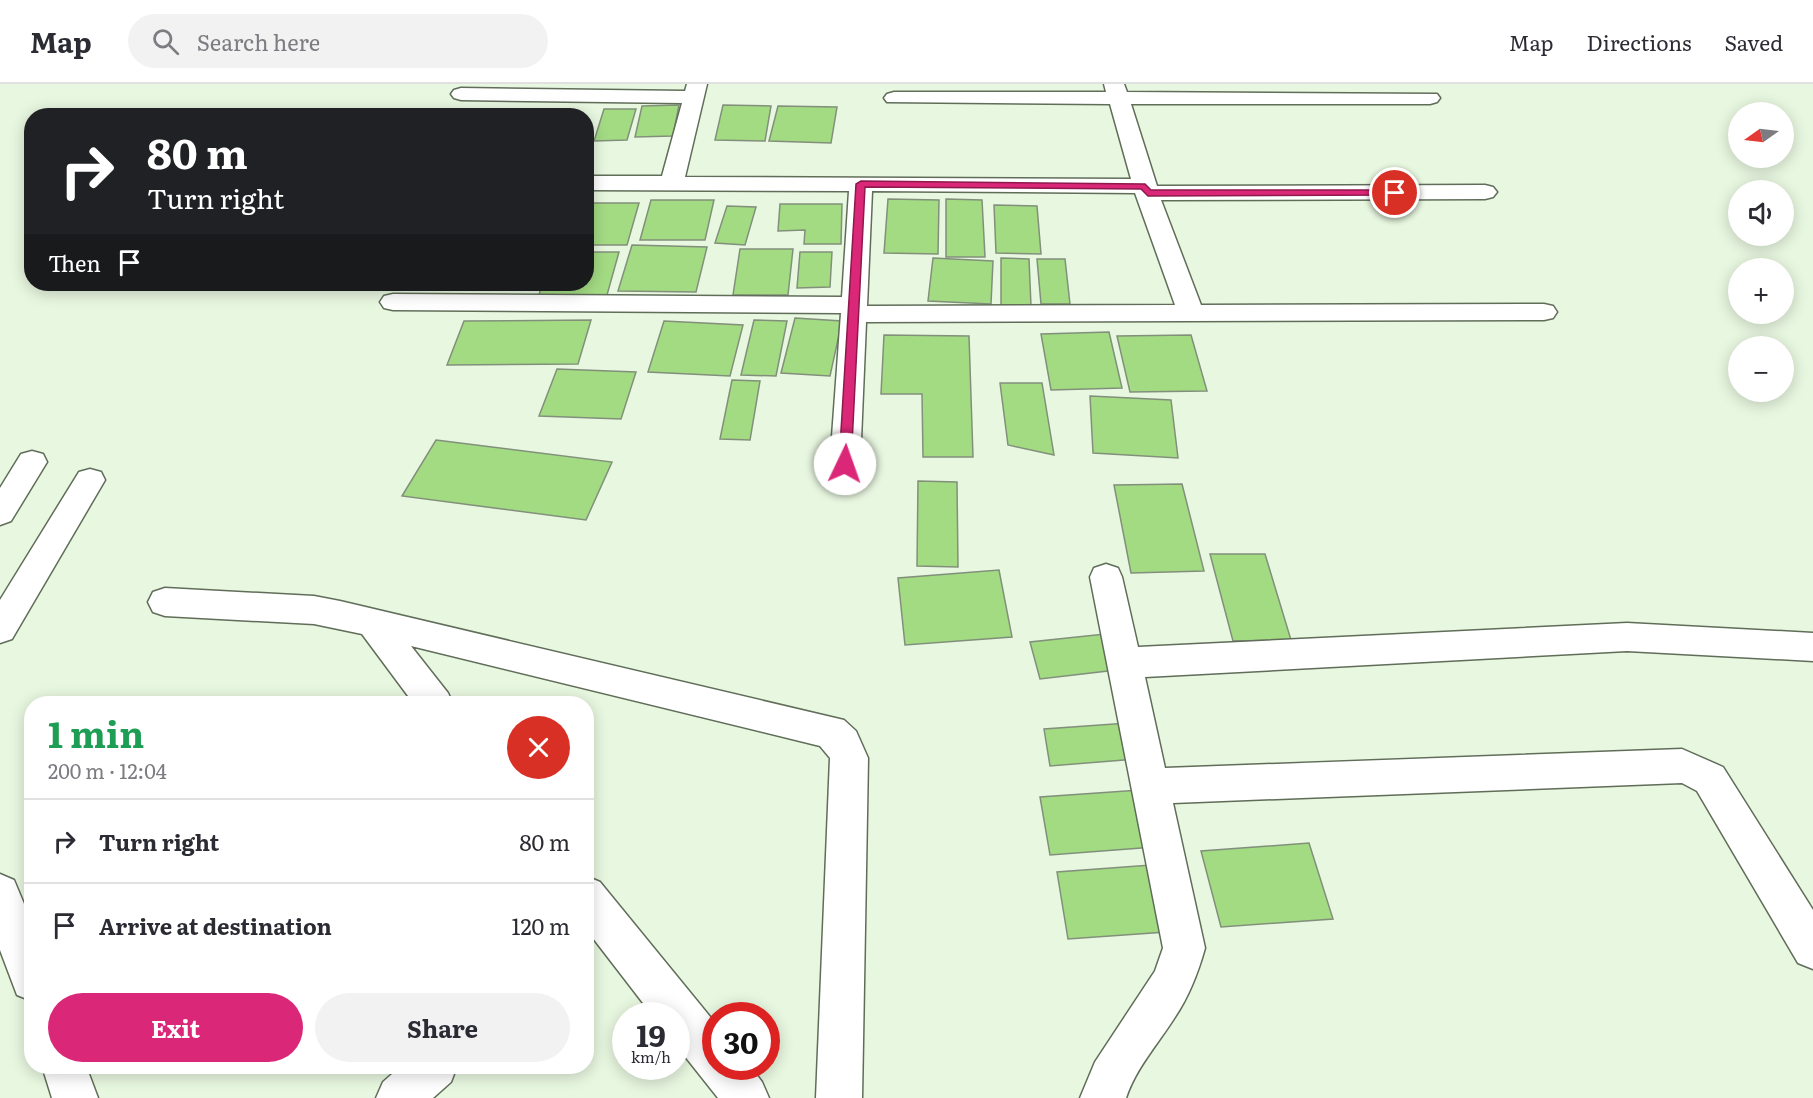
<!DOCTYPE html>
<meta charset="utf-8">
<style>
body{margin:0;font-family:Literata,serif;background:#f2f2f3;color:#2b2b33;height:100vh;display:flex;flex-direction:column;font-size:22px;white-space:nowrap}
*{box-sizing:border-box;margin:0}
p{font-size:20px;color:#7c7c81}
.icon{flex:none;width:33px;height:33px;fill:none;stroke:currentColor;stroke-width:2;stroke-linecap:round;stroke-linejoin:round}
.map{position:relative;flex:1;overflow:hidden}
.sheet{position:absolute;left:24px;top:612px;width:570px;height:378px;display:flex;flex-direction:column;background:#fff;border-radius:24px;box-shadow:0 3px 15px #0003}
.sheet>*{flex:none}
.hud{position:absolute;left:24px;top:24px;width:570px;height:183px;border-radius:24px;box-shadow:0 3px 15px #0003;background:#202124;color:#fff;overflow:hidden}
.needle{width:39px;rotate:256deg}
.fabs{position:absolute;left:1728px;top:18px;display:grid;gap:12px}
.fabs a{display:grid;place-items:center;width:66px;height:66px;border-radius:50%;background:#fff;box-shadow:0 3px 15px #0003;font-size:30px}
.speed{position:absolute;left:612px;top:918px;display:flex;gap:12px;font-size:30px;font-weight:700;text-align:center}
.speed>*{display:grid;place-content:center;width:78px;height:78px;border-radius:50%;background:#fff;box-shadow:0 3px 15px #0003;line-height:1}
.speed small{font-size:15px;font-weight:400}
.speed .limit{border:9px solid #d22;background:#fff;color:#111}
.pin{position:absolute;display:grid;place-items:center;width:51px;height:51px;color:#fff;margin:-26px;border:3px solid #fff;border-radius:50%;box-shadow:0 2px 6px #0007}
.me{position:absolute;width:66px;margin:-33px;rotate:3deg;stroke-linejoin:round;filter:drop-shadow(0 0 4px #0008)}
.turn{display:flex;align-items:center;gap:21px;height:126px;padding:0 24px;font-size:27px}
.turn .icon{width:78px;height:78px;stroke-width:2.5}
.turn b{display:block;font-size:42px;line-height:51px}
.then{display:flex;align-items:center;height:57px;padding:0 24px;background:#0003;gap:12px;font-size:22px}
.round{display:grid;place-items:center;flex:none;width:63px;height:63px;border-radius:32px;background:#f2f2f3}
.overview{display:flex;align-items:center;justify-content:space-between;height:102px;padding:0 24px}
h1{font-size:36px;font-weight:700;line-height:45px;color:#1e9e55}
.primary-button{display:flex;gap:12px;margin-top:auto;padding:12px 24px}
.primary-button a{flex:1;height:69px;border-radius:36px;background:#db2777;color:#fff;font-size:24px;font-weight:700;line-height:69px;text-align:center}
.primary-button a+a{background:#f2f2f3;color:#2b2b33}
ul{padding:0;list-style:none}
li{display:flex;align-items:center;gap:18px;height:84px;padding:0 24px;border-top:2px solid #e1e1e2}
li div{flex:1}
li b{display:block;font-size:22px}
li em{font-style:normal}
header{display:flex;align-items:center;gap:36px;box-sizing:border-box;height:84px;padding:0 30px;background:#fff;border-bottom:2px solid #e1e1e2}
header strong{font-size:28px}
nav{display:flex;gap:33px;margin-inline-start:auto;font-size:21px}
.search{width:420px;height:54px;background:#f2f2f3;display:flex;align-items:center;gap:15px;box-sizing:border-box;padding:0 21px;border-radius:33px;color:#7c7c81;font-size:22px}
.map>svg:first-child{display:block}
.building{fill:#a3db83;stroke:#82907b;stroke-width:1.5}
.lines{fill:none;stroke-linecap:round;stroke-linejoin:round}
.minor-casing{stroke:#606d59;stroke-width:3}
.minor{fill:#fff;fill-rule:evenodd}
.route{fill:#db2777;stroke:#8e194d;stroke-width:1.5}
</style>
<header>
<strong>Map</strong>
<div class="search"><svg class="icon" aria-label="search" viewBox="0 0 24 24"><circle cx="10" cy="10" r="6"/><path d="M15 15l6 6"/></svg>Search here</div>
<nav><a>Map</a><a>Directions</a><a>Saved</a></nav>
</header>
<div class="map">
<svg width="1813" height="1014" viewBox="0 0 1813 1014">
<rect width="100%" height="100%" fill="#e8f7e0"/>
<!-- building -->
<path class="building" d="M679 21 673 52 635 53 642 22Z
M723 21 771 22 765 57 715 56Z
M778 22 837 23 831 59 769 57Z
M604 25H636L627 56 594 57Z
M888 115 939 116 938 170 884 169Z
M946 115 982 116 985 173H946Z
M651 116H714L705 156H640Z
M586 119H639L627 161H586Z
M780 120H842L841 160H804L805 146 778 147Z
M994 121 1037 122 1041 170 996 169Z
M727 122 756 123 745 161 715 159Z
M632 161 707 163 696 208 618 207Z
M740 165H793L788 211H733Z
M586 168H619L607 211H539L542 200H586Z
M800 168H832L830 203 797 204Z
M933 174 993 177 991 220 928 217Z
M1001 174 1029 175 1031 222 1001 221Z
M1037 175H1065L1070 220H1041Z
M795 234 842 237 830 292 781 289Z
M591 236 578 280 447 281 464 237Z
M754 236 787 237 776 292 741 291Z
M664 237 743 241 730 292 648 288Z
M1109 248 1122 304 1051 306 1041 250Z
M884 251 969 252 973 373H923L922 310H881Z
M1191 251 1207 307 1130 308 1117 252Z
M557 285 636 288 621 335 539 332Z
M732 296 760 297 750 356 720 355Z
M1000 299H1042L1054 371 1008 361Z
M1090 312 1171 316 1178 374 1093 369Z
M436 356 612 378 586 436 402 412Z
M918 397 957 398 958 483 917 482Z
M1182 400 1204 487 1131 489 1114 401Z
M1210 470H1265L1291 556 1233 557Z
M999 486 1012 553 905 561 898 494Z
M1105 550 1116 586 1040 595 1030 558Z
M1128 639 1136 675 1050 682 1044 645Z
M1140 706 1154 763 1050 771 1040 713Z
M1309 759 1333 835 1221 843 1201 767Z
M1151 781 1166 848 1068 855 1057 788Z"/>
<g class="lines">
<!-- minor casing -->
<g class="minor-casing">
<path id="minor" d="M687 0H707L685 93 1131 95 1110 20 887 18 884 14 887 10 894 8H1106L1104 0H1124L1127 8 1437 10 1440 14 1437 18 1430 20H1131L1157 102 1485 101 1493 103 1497 108 1493 113 1485 115 1161 116 1201 221 1544 220 1553 222 1557 228 1553 234 1544 236 866 238 860 380 856 388 845 391 834 388 830 380 841 229 393 226 384 224 380 218 384 212 393 210 842 213 849 107 586 106V92H662L682 19 461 16 454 14 451 10 454 6 461 4 685 7ZM872 107 1135 109 1175 221 867 222Z
M32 367 43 370 47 378 11 437 0 441V404L21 370Z
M90 385 101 388 105 396 12 555 0 559V516L79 388Z
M1106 480 1118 484 1122 493 1138 563 1627 539 1813 549V577L1627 567 1145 593 1165 684 1682 665 1723 683 1813 826V885L1798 879 1697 707 1682 699 1173 719 1205 864C1198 889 1189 912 1175 933 1158 960 1136 984 1126 1014H1080L1095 978 1155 887 1163 864 1090 493 1094 484Z
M165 504 314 512 340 517 844 636 856 647 868 674 862 1014H816L830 674 820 662 411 562 448 609 453 620H414L362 550 314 540 165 532 153 528 148 518 153 508Z
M0 790 14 796 32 839V917L17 911 0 866Z
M586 792 600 798 716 940V982H750L762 998 769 1014H718L676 961V932H653L586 845Z
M42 982H86L98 1014H52Z
M401 982H457L451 998 433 1014H376L383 998Z"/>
</g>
<!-- minor -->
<use href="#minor" class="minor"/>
</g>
<!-- route -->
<path class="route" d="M861 97 1145 100 1151 106H1395L1400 109 1395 111 1148 112 1141 105 865 103 851 380 845 385 839 380 856 100Z"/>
</svg>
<div class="fabs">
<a><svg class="needle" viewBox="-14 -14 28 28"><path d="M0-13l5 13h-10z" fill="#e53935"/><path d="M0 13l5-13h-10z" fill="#7c7c81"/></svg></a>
<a><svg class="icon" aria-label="sound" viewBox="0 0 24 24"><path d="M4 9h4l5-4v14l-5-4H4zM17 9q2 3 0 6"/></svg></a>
<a>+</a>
<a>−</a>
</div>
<div class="speed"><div>19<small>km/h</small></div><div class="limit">30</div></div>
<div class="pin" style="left:1395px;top:109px;background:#d93025"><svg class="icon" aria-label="arrive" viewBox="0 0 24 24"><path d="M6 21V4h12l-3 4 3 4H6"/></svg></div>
<svg class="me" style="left:845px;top:380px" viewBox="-20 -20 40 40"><circle r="19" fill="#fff"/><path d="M0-13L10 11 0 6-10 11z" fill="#db2777"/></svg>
<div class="hud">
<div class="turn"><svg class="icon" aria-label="right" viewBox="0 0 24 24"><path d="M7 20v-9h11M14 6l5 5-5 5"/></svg><div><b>80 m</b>Turn right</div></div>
<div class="then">Then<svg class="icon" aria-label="arrive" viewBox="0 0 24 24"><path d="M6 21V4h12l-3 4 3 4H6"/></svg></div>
</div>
<section class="sheet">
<div class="overview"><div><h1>1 min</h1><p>200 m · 12:04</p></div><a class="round" style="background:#d93025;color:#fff"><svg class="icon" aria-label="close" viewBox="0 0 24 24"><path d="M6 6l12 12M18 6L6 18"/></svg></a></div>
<ul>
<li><svg class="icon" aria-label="right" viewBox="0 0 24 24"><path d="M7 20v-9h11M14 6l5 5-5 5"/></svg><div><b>Turn right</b></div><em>80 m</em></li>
<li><svg class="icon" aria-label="arrive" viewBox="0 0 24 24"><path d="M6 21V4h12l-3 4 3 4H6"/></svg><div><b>Arrive at destination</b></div><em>120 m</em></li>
</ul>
<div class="primary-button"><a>Exit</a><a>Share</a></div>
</section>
</div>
